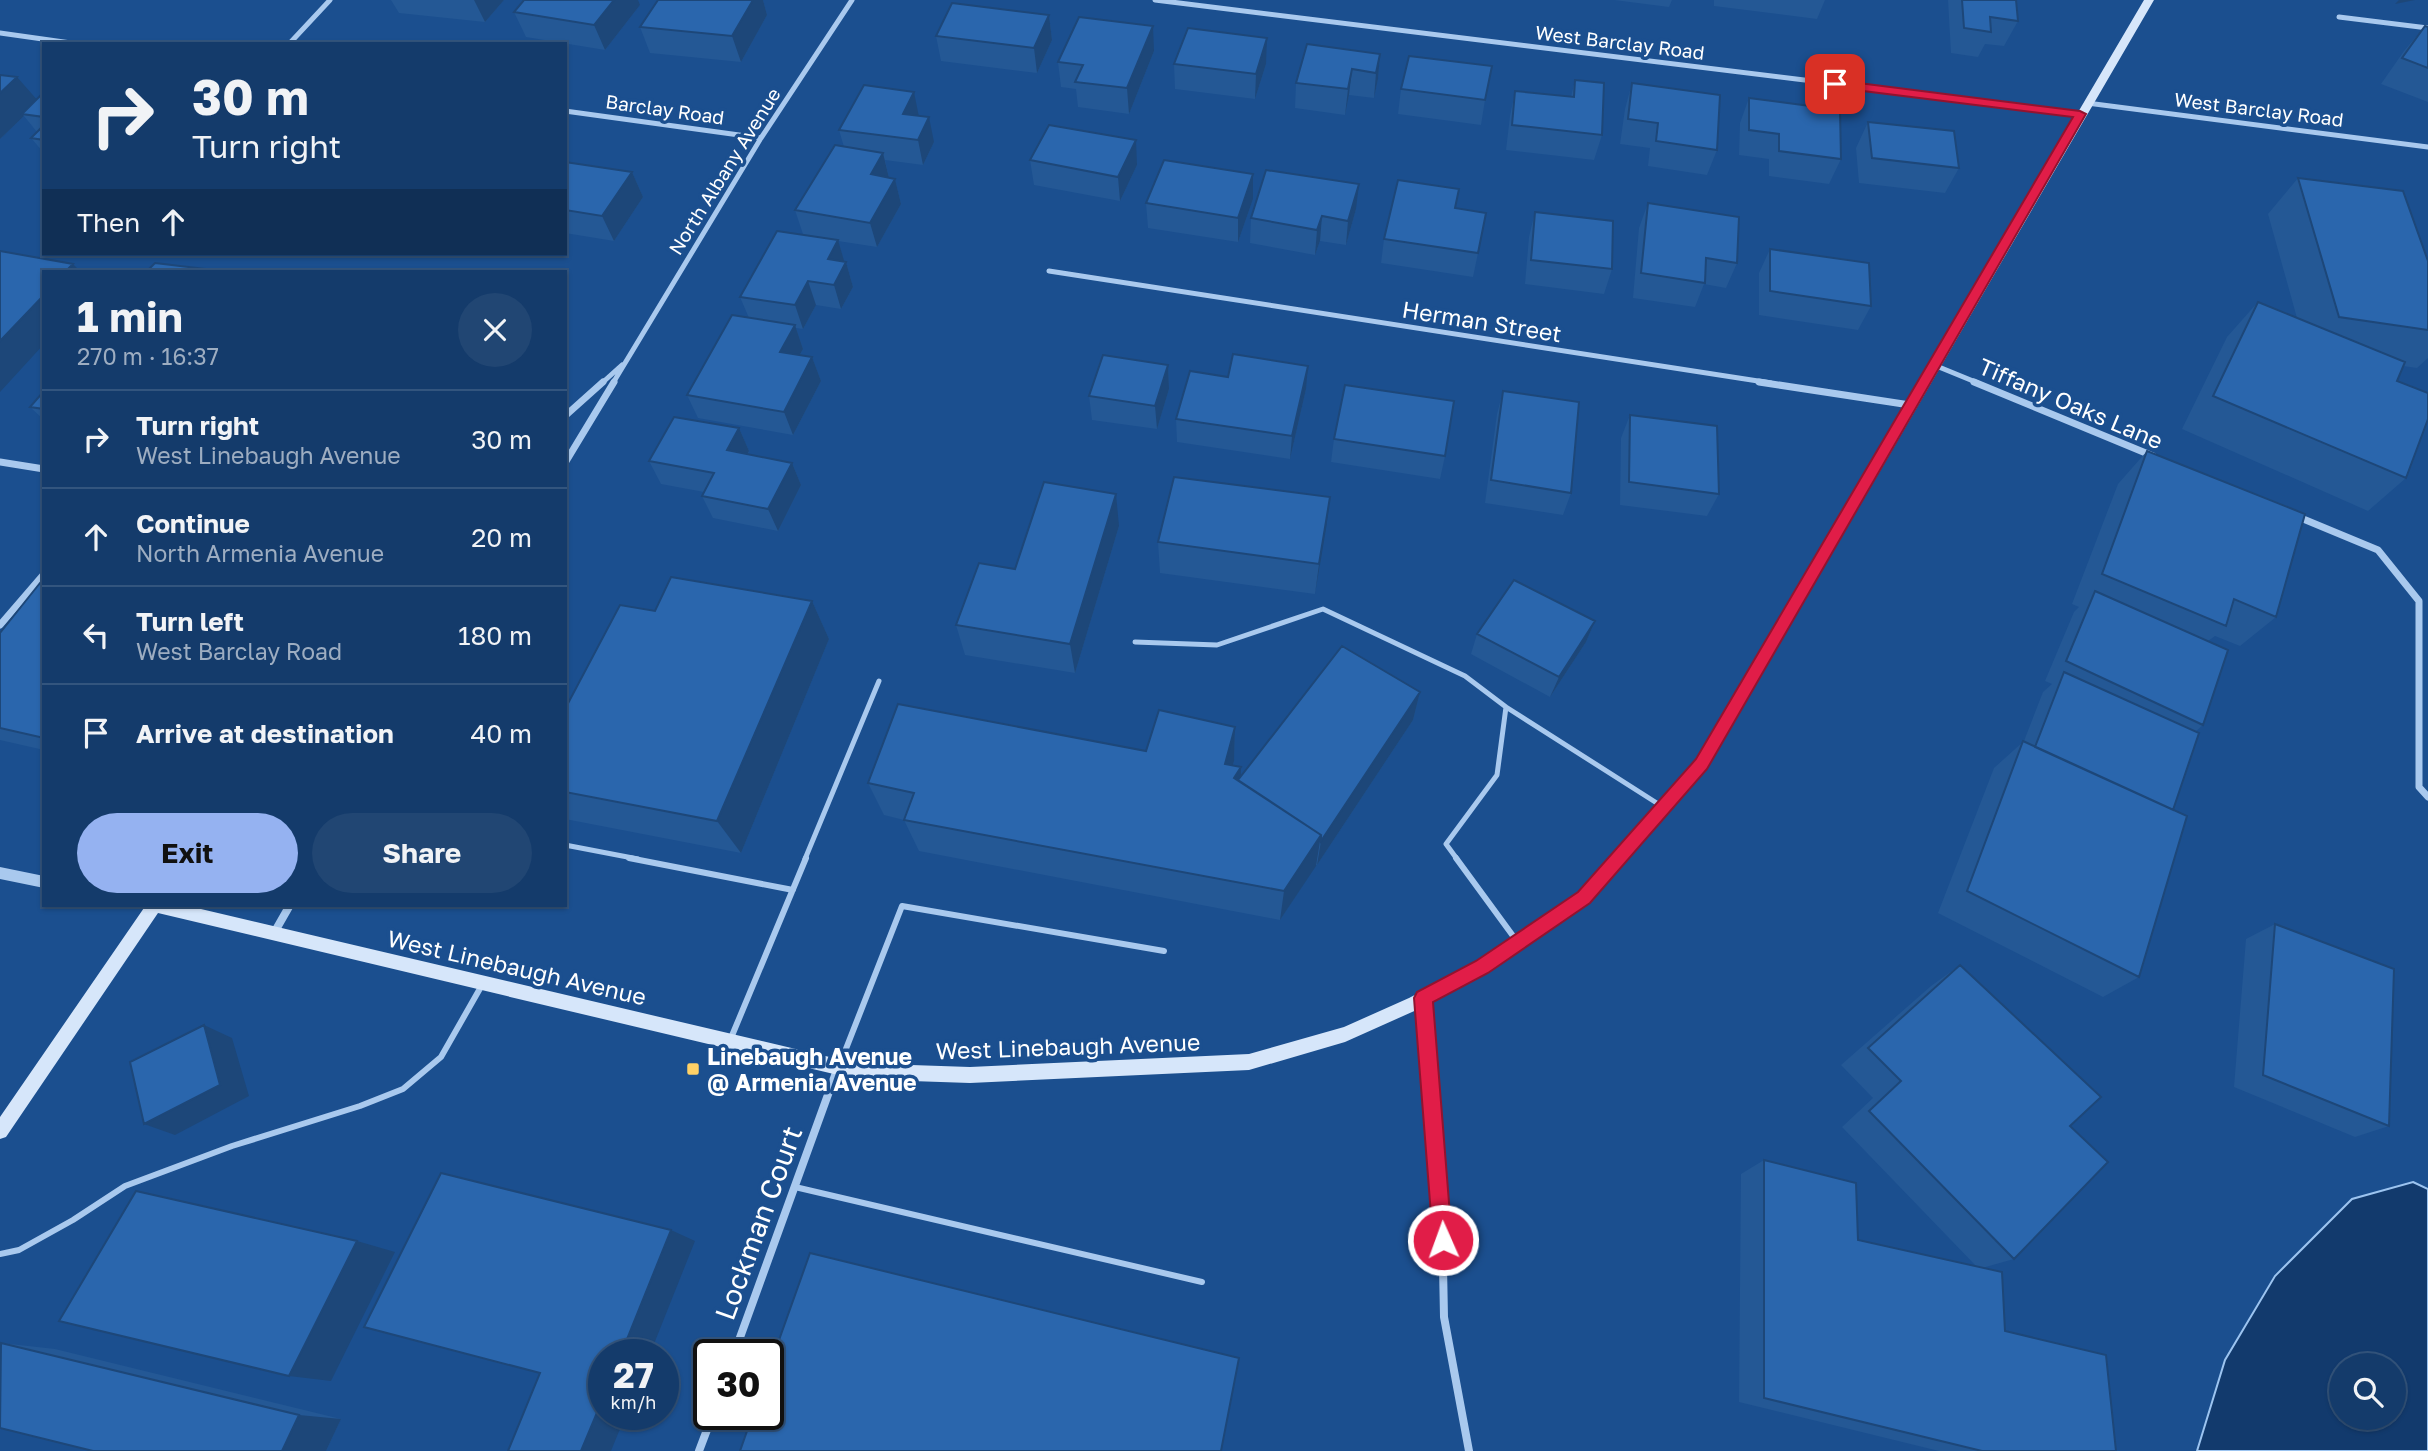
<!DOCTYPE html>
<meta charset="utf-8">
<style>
body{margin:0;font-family:"Golos Text",sans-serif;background:#214673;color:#f1f3f6;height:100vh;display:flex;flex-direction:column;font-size:26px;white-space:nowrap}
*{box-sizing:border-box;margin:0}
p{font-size:23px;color:#9dadc1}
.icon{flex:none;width:38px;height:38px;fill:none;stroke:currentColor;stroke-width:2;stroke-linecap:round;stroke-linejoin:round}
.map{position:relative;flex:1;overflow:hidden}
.drawer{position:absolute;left:42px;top:270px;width:525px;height:637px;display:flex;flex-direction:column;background:#143b6b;border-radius:0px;box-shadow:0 2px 5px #0004,0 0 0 2px #33557e}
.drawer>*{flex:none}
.guide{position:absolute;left:42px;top:42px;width:525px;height:214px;border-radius:0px;box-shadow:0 2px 5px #0004,0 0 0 2px #33557e;background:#143b6b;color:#f1f3f6;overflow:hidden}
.controls{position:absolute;left:2329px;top:1353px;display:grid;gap:14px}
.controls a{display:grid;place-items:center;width:77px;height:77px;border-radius:50%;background:#143b6b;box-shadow:0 2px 5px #0004,0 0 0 2px #33557e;font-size:35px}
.speed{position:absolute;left:588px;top:1339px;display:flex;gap:14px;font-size:35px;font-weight:700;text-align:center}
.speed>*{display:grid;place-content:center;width:91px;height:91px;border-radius:50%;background:#143b6b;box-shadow:0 2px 5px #0004,0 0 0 2px #33557e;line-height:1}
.speed small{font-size:18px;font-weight:400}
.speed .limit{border:4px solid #111;border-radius:10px;background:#fff;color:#111}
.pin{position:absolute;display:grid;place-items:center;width:60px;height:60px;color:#fff;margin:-30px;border-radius:14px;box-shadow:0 4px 10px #0006}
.me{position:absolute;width:77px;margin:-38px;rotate:358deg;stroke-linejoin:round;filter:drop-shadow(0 0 5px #0008)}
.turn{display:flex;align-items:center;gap:24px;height:147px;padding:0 35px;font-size:32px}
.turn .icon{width:91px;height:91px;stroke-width:2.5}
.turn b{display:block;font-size:49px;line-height:60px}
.then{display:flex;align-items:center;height:66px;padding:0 35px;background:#0003;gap:14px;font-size:26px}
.round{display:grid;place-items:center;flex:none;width:74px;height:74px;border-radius:37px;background:#214673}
.summary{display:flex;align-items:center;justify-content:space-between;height:119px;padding:0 35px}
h1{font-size:42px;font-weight:700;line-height:52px}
.cta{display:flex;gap:14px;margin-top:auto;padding:14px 35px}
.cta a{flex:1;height:80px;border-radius:42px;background:#95b2f1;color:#111;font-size:28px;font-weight:700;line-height:80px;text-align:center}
.cta a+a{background:#214673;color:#f1f3f6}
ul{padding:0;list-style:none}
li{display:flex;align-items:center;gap:21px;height:98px;padding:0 35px;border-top:2px solid #33557e}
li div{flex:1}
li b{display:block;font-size:26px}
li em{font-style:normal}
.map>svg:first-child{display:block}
.water{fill:#123a6d;stroke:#9cc4f0;stroke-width:2;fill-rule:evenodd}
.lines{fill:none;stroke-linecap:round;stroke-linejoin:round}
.service-far1{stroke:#a9c9ee;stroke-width:5}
.service{stroke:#a9c9ee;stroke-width:6}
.minor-far2{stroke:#a9c9ee;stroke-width:5}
.minor-far1{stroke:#a9c9ee;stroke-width:7}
.minor{stroke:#a9c9ee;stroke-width:8}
.tertiary{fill:#a9c9ee;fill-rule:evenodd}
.secondary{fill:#d6e6fa;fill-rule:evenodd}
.wall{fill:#245895}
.shaded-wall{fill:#1d4779}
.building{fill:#2a66ad;stroke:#1d4779;stroke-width:2}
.route{fill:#e11d48;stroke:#92132f;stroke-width:2}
.poi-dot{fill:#ffd166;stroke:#1b4f8f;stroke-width:2.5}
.labels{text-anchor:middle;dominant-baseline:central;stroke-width:7;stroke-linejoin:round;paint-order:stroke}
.far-street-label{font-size:19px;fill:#fff;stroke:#1b4f8f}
.street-label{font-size:23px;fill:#fff;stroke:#1b4f8f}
.poi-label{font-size:23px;font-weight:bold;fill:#fff;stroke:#1b4f8f;text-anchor:start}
.near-street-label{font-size:28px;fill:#fff;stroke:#1b4f8f}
</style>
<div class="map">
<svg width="2428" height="1451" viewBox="0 0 2428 1451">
<rect width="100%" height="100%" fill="#1b4f8f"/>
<!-- water -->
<path class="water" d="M2413 1182 2428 1189V1451H2197L2225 1360 2275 1276 2352 1199ZM2342 1365H2394V1418H2342Z"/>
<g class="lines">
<!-- service-far1 -->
<path class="service-far1" d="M565 619V625
M1135 642 1217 645 1323 609 1465 676 1506 707 1497 775 1446 844 1457 859
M1506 707 1663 807
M565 845 638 859
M805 859 879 681"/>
<!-- service -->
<path class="service" d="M629 858 793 890
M1456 858 1516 940
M731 1038 806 858
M840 1064 902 906 1164 951
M795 1187 1202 1282
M0 1254 19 1250 73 1220 125 1186 232 1146 360 1106 403 1089 441 1057 482 985"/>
<!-- minor-far2 -->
<path class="minor-far2" d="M1155 0 2080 114
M2339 17 2428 28
M0 33 78 44
M289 44 330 0
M2087 103 2428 147
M565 111 761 138
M1049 271 1771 383
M1934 365 1978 383
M602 383 622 365
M613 383 761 138 852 0"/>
<!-- minor-far1 -->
<path class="minor-far1" d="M1759 382 1910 405
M1974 382 2153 456
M565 416 603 382
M0 462 44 469
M565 463 614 382
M2296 516 2378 550 2419 601V787L2428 797
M0 625 44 574"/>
<!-- minor -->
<path class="minor" d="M274 933 290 905
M1423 999 1442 1215 1444 1317 1469 1451
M734 1354 838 1067
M699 1451 713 1414"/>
<!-- tertiary -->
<path class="tertiary" d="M0 867 44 876V888L0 879Z"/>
<!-- secondary -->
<path class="secondary" d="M2144 0H2154L1707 768 1589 902 1487 972 1421 1008 1345 1042 1249 1070 970 1083 882 1080 838 1075 158 913 6 1137 0 1139V1117L146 905H184L838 1059 882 1064 970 1067 1249 1054 1344 1027 1409 998 1477 962 1579 892 1697 760Z"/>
</g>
<!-- wall -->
<path class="wall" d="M391 0H504L485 22 399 13Z
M658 0H763L767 15 741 62 650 53 640 27Z
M1614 0H1672L1669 7Z
M1714 0H1825L1817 19 1714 6Z
M1948 0H2016L2018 21 2004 46 1985 44 1978 57 1951 53Z
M640 5 605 50 526 37 514 12Z
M1049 15 1052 40 1037 73 941 61 936 36Z
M2425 26 2428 27V102L2381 84 2404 51Z
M1154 51 1129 114 1078 107 1076 89 1061 87 1058 62Z
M1380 54 1378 79 1374 98 1349 95 1345 115 1295 108 1296 83Z
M1174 64H1266L1255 99 1175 89Z
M0 75 36 100 44 95V153L31 138 37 132 24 116 0 139Z
M1575 80 1602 135 1594 160 1506 150 1510 116 1515 91 1571 97Z
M1632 83 1717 150 1707 175 1648 166 1650 148 1620 144 1625 109Z
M1401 89 1485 100 1481 125 1398 114Z
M1749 98 1841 159 1829 184 1769 176V159L1739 155 1740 123Z
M919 116 934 142 923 165 885 160 889 178 895 179 901 204 877 247 838 241 844 262H846L853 287 841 309 816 305 803 329 796 328 803 349 800 355 812 357 821 381 793 435 698 418 687 395 749 318 740 297 803 234 795 210 844 147 839 130Z
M1868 122 1959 168 1945 193 1859 183 1856 148Z
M1030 160 1137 165 1120 201 1034 185Z
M565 162 632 172 643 197 614 241 565 233Z
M1253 174V199L1238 242 1148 228 1146 203Z
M2298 178 2428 261V358L2417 368 2403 366 2397 381 2406 478 2368 511 2182 429 2227 337 2258 302 2297 318 2268 214Z
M1648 203 1737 263 1726 288 1704 284 1695 307 1633 298 1639 228Z
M1455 208 1478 253 1473 277 1381 263 1384 239Z
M1356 209 1346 245 1320 241 1315 255 1250 243 1251 218Z
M1535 212 1612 269 1604 294 1525 284 1529 237Z
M1770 249 1871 306 1858 330 1759 315V273Z
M1168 365 1169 389 1157 429 1092 420 1089 396Z
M1306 389 1290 459 1177 442 1176 419Z
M44 391V420L30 407Z
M1503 391 1571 493 1563 515 1485 503 1497 414Z
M1630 415 1719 494 1707 516 1620 505 1621 438Z
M739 428 749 451 748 454 792 463 801 485 778 531 713 518 702 496 704 492 661 484 649 461Z
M1334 439 1445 456 1440 479 1331 462Z
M2147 451 2276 617 2240 646 2215 636 2208 641 2203 725 2195 732 2173 810 2139 977 2103 997 1938 913 1994 768 2024 741 2043 692 2052 684 2045 681 2074 612 2079 607 2072 604 2118 484Z
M1119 526 1075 673 965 655 956 625 1015 569Z
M1326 529 1315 594 1160 573 1158 542Z
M44 578V750L0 740V633Z
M812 601 829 639 741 853 565 819V709L655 611Z
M1595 621 1586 642 1550 697 1471 654 1477 634Z
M1420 692 1413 720 1317 865H1316L1280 920 919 851 904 820 884 815 868 783 1146 751 1235 727 1234 761 1233 766 1241 776Z
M2275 924 2389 1126 2355 1137 2234 1087 2246 939Z
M1960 965 2070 1126 2014 1259 1982 1268 2005 1331 2116 1451H1939L1739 1402 1741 1174 1764 1160 1858 1240 1977 1267 1842 1127 1873 1098 1841 1065 1931 986Z
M1 1343 55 1349 341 1419 326 1451H93Z"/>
<!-- shaded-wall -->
<path class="shaded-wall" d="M474 0H504L485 22Z
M614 0H638L640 5 605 50 594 25Z
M753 0H763L767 15 741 62 732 36Z
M2399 0H2415L2395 4Z
M1049 15 1052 40 1037 73 1034 48Z
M1153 26 1154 51 1129 114 1127 88Z
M1267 38 1266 64 1255 99 1256 74Z
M1380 54 1378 79 1374 98 1376 73Z
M1352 69 1349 95 1345 115 1348 89Z
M17 77 39 102 22 114 24 116 0 139V93Z
M914 92 919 117 903 114Z
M929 117 934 142 923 165 918 140Z
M1136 140 1137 165 1120 201 1118 177Z
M883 153 889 178 871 174Z
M632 172 643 197 614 241 602 216Z
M1253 174V199L1238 242V218Z
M895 179 901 204 877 247 870 223Z
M1359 184 1356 209 1346 245 1348 221Z
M1322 216 1320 241 1315 255 1317 230Z
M838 240 845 264 846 262 853 287 841 309 834 285 828 259Z
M73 264 80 271H66Z
M808 281 816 305 803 329 795 305Z
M44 295V344L0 392V341Z
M795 325 803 349 789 375 780 352Z
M812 357 821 381 793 435 784 412Z
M1168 365 1169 389 1157 429 1155 406Z
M1308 366 1306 389 1290 459 1292 436Z
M739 428 749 451 738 473 727 450Z
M792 463 801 485 778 531 768 509Z
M1116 494 1119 526 1075 673 1070 644Z
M1330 497 1326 529 1315 594 1319 564Z
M812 601 829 639 741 853 717 821Z
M1595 621 1586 642 1550 697 1559 677Z
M1420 692 1413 720 1317 865 1321 841Z
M1235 727 1234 761 1225 797V764Z
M1241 767V789L1234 778Z
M1321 835 1316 866 1280 920 1284 891Z
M204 1025 232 1038 249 1096 175 1135 144 1124Z
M671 1230 695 1241 650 1354H621Z
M357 1241 395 1252 331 1381 289 1376Z
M604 1396V1414H626L611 1451H581Z
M299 1415 341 1419 326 1451H282Z"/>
<!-- building -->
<path class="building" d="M524 0H614L594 25 514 12Z
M658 0H753L732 36 640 27Z
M1962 0H2016L2018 21 1990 17 1991 32 1964 28Z
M952 3 1049 15 1034 48 936 36Z
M1079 17 1153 26 1127 88 1075 82 1083 65 1058 62Z
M2425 26 2428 27V68L2402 58Z
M1188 28 1267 38 1256 74 1174 64Z
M1307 44 1380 54 1376 73 1352 69 1348 89 1296 83Z
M1409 56 1492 66 1485 100 1401 89Z
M0 75 17 77 0 93Z
M1575 80 1604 83 1602 135 1512 125 1515 91 1574 97Z
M1632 83 1720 95 1717 150 1656 141 1658 123 1628 119Z
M864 85 914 92 903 114 929 117 918 140 839 130Z
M41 95H44V117L22 114Z
M1749 98 1840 110 1841 159 1779 151V134L1749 130Z
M1868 122 1954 131 1959 168 1872 158Z
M44 125V140L31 138Z
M1049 125 1136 140 1118 177 1030 160Z
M835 145 883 153 871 174 895 179 870 223 795 210Z
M1164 160 1253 174 1238 218 1146 203Z
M565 162 632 172 602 216 565 210Z
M1266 170 1359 184 1348 221 1322 216 1317 230 1251 218Z
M2298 178 2403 191 2428 261V330L2339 317Z
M1398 180 1459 189 1455 208 1486 213 1478 253 1384 239Z
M1648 203 1739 217 1737 263 1706 258 1705 283 1641 273Z
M1535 212 1613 221 1612 269 1531 260Z
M777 231 838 240 828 259 846 262 834 285 808 281 795 305 740 297Z
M1770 249 1869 263 1871 306 1770 291Z
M0 251 73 264 66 271H44V295L0 341Z
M155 263 222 271H147Z
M2258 302 2405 362 2397 381 2428 393V419L2406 478 2213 396Z
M732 315 795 325 780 352 812 357 784 412 687 395Z
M1233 354 1308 366 1292 436 1176 419 1190 371 1228 377Z
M1103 355 1168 365 1155 406 1089 396Z
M1345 385 1454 401 1445 456 1334 439Z
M44 391V409L30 407Z
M1503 391 1579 402 1571 493 1491 480Z
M1630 415 1717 426 1719 494 1629 482Z
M674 417 739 428 727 450 792 463 768 509 702 496 714 473 649 461Z
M2147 451 2305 514 2276 617 2234 599 2226 626 2102 574Z
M1174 477 1330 497 1319 564 1158 542Z
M1044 482 1116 494 1070 644 956 625 979 563 1015 569Z
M671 577 812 601 717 821 565 792V709L620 605 655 611Z
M44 578V738L0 728V633Z
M1514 580 1595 621 1559 677 1477 634Z
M2095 591 2228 650 2203 725 2066 661Z
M1342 646 1420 692 1321 841V835L1238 780Z
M2064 672 2199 733 2173 810 2035 747Z
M898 704 1146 751 1159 710 1235 727 1225 764 1241 767 1234 778 1321 835 1284 891 904 820 914 793 868 783Z
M2023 741 2187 816 2139 977 1967 891Z
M2275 924 2394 969 2389 1126 2263 1075Z
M1960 965 2101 1097 2070 1126 2108 1162 2014 1259 1869 1111 1901 1081 1868 1048Z
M204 1025 220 1085 144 1124 130 1062Z
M1764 1160 1856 1183 1858 1240 2002 1272 2005 1331 2106 1355 2116 1451H1982L1764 1398Z
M441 1173 671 1230 621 1354H604V1396L581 1451H508L540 1373 364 1327Z
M136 1191 357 1241 289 1376 59 1321Z
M810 1253 1239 1358 1221 1451H740L753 1414H768V1371Z
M1 1343 299 1415 282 1451H93L0 1428Z"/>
<!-- route -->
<path class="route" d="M1835 80 2080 111 2086 114 1707 769 1590 903 1488 973 1433 1002 1452 1240 1449 1247 1443 1250 1436 1247 1433 1240 1414 998 1417 992 1476 961 1578 892 1696 759 2073 117 1831 87 1830 84Z"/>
<!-- markers -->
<rect class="poi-dot" x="686" y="1062" width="14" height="14" rx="3.5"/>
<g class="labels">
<!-- far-street labels -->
<g class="far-street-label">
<text transform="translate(1620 42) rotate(7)">West Barclay Road</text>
<text transform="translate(665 109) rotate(8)">Barclay Road</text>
<text transform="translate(2259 109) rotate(7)">West Barclay Road</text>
<text transform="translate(724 171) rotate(-58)">North Albany Avenue</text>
</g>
<!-- street labels -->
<g class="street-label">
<text transform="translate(1482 321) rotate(9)">Herman Street</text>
<text transform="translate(2071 403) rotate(23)">Tiffany Oaks Lane</text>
<text transform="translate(517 967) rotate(13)">West Linebaugh Avenue</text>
<text transform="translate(1068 1046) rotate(-2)">West Linebaugh Avenue</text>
</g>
<!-- poi labels -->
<g class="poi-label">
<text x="707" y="1056">Linebaugh Avenue<tspan x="707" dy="26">@ Armenia Avenue</tspan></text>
</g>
<!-- near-street labels -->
<g class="near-street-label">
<text transform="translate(758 1223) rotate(-70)">Lockman Court</text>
</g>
</g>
</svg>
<div class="controls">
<a><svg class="icon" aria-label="search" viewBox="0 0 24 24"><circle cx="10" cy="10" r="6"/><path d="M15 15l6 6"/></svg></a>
</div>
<div class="speed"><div>27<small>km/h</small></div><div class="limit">30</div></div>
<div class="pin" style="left:1835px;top:84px;background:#d93025"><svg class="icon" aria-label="arrive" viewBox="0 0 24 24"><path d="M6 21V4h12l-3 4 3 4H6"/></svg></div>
<svg class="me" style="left:1443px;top:1240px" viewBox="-20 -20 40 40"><circle r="17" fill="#e11d48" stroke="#fff" stroke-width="3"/><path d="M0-11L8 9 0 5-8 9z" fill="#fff"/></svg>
<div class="guide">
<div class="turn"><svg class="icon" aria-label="right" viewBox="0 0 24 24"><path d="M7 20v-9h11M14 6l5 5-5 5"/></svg><div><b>30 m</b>Turn right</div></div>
<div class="then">Then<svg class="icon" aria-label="ahead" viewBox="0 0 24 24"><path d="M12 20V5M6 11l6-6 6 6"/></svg></div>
</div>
<section class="drawer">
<div class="summary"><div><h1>1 min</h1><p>270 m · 16:37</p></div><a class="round"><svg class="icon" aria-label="close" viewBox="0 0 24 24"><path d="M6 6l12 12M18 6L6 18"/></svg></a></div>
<ul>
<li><svg class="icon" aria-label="right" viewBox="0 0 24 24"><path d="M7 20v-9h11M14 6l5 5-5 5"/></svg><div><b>Turn right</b><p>West Linebaugh Avenue</p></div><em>30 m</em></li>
<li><svg class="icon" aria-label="ahead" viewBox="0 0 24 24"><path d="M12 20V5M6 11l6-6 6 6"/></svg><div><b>Continue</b><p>North Armenia Avenue</p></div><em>20 m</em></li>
<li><svg class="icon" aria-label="left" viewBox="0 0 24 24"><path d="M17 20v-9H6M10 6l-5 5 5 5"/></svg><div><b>Turn left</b><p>West Barclay Road</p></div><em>180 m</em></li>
<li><svg class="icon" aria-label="arrive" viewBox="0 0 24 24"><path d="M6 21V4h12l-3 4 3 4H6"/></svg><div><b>Arrive at destination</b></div><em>40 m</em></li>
</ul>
<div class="cta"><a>Exit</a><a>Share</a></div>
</section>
</div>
